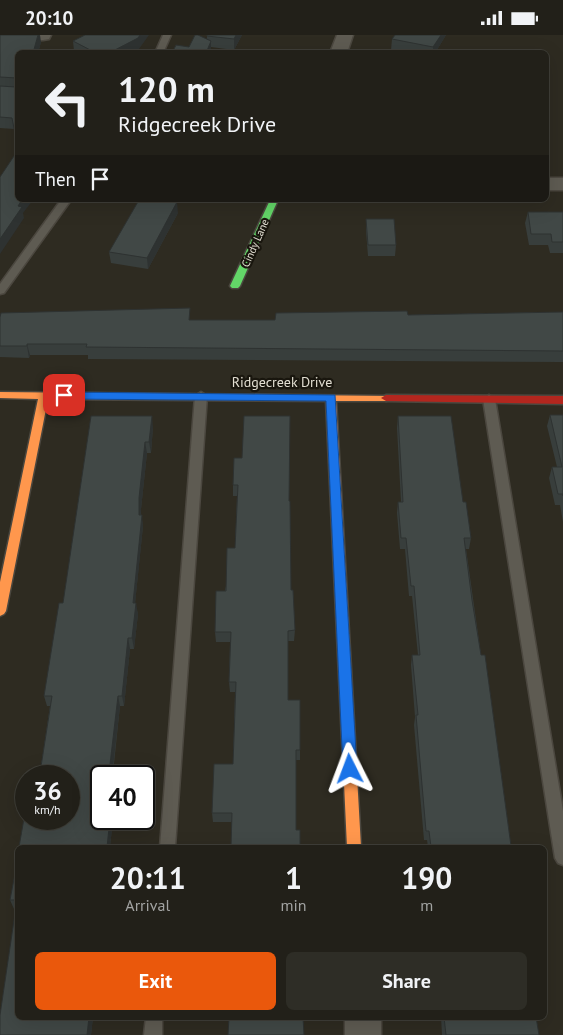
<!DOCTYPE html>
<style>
body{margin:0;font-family:"PT Sans",sans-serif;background:#2e2d26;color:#f1f3f6;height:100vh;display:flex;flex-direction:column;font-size:19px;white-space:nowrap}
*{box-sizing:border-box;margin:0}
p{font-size:16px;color:#a2a3a2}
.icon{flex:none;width:28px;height:28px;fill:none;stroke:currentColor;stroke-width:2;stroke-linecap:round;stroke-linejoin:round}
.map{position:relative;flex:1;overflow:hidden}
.details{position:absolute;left:15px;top:810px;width:532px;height:175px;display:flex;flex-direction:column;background:#222019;border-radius:8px;box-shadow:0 5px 20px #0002,0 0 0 1px #3f3e38}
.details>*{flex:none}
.banner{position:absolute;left:15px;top:15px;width:534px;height:152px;border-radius:8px;box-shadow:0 5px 20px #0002,0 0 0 1px #3f3e38;background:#222019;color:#f1f3f6;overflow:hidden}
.speed{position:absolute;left:15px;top:730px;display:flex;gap:10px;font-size:25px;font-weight:700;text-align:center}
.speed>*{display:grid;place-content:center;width:65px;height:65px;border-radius:50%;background:#222019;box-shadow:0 5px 20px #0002,0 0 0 1px #3f3e38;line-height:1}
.speed small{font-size:12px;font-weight:400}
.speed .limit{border:2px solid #111;border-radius:8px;background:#fff;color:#111}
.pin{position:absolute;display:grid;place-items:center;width:42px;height:42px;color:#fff;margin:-21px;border-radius:10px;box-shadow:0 2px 8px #0006}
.me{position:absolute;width:55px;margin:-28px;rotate:357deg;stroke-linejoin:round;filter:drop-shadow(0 0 4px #0008)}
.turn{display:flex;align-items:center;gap:18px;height:105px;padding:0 20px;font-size:22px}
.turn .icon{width:65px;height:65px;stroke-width:2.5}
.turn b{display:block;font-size:35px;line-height:42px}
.then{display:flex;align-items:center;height:48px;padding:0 20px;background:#0003;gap:10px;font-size:19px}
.eta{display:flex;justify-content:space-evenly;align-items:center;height:85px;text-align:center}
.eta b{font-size:30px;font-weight:700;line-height:35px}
.button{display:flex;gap:10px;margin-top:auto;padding:10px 20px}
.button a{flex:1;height:58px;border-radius:8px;background:#ea580c;color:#fff;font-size:20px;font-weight:700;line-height:58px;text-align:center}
.button a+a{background:#2e2d26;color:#f1f3f6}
.status{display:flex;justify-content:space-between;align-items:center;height:35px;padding:0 25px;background:#222019;direction:ltr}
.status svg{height:14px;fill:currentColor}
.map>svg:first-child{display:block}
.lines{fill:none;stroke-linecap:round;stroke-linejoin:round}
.lane-casing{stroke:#4b473f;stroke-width:3}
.street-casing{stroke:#4b473f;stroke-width:3}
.fast-casing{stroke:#4b473f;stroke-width:3}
.slow-casing{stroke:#4b473f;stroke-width:3}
.jam-casing{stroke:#4b473f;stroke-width:3}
.lane{fill:#5e5b52;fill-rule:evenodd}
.street{fill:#5e5b52;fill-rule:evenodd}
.fast{fill:#63d668;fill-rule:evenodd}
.slow{fill:#ff974d;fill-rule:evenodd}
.jam{fill:#b3261e;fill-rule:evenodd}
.wall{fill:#383e3c}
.shaded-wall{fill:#2e3231}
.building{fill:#414846;stroke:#2e3231}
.route{fill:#1a73e8;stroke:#114b97}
.labels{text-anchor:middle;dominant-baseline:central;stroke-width:4.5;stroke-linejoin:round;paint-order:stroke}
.far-street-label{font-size:11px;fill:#e2ded2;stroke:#19160e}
.street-label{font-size:14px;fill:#e2ded2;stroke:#19160e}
</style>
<div class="status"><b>20:10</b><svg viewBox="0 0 49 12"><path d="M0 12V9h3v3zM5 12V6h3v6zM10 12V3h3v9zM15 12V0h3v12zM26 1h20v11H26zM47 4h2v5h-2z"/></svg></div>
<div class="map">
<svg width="563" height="1000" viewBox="0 0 563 1000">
<rect width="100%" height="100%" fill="#2e2b21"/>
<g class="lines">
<!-- lane casing -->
<g class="lane-casing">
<path id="lane" d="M163 0H171L163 18H155Z
M61 165H71L4 258 0 259V249Z
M201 357 207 361 175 812H160L195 361Z
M489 360 495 364 563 776V830L558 828 555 823 483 364Z
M146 982H162V1000H144Z"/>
</g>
<!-- street casing -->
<g class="street-casing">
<path id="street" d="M0 0H51L49 4 43 5 0 7Z
M337 0H353L347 18H330Z
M546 143H563V155H546Z
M345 982H381V1000H345Z"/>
</g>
<!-- fast casing -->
<g class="fast-casing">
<path id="fast" d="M270 165H278L240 251 238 253H232L230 251Z"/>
</g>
<!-- slow casing -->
<g class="slow-casing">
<path id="slow" d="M0 357 390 361 391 363 390 365 386 366H336L361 812H347L326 366 48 364 6 576 4 579 0 581V547L38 364 0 363Z"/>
</g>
<!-- jam casing -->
<g class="jam-casing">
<path id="jam" d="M386 360 563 361V369L386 366 381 363Z"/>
</g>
<!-- lane -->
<use href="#lane" class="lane"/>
<!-- street -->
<use href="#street" class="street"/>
<!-- fast -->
<use href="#fast" class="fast"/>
<!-- slow -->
<use href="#slow" class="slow"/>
<!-- jam -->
<use href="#jam" class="jam"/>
</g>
<!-- wall -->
<path class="wall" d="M0 0 41 7 38 18H18V114L14 94 0 93Z
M207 0H242L234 15 211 12V16L189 12 207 4Z
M446 0 435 18H404L391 15 392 4Z
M73 6 139 14 131 18H76L74 16Z
M528 177H563V218H550L548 210H529L525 188Z
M178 178 148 234 111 228 109 217Z
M366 184 396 210 395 221H368L366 196Z
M563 277V327L88 324V320H30L29 323 0 322V282L191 285H275L408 280Z
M550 380H563V487L560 470H555L549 443 552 432H557L547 391Z
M398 381 463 467 471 503 469 514H466L481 620 511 811 513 812H428L427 805H424L414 690 415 682 411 630 412 620H418L412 561H409L405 514H400L397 478 398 467H401L397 393Z
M153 392 151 418H147L141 474V480L143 491 135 568 138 579 134 614H130L124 671H120L113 738H114L115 741H101L113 784 110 812H19L40 738 50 671H47L44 661 63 568Z
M242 423 289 466 291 555 295 595 294 606H288V665L300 715V725H296L231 787H213L212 778 233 729 235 657H230L229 647 230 607H216L215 597 235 513 237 461H233V450Z
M18 823V982H93L91 1000H0V980L16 874H14L10 865Z
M441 982H536L539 1000H442Z"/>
<!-- shaded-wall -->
<path class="shaded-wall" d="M38 0H40L41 7 38 18H33Z
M140 0H149L139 14 131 18H109Z
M236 0H242L234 15V4Z
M441 0H446L435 18H433V12Z
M211 6V18H206Z
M22 165H33L23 178 24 183 0 219V204L18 171Z
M177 167 178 178 148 234 147 223Z
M27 309 30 320 29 323 27 311Z
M152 381 153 392 151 418 149 407Z
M145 407 147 418 141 474 140 491 139 480V463Z
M142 480 143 491 134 579 133 568Z
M136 568 138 579 134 614 132 603Z
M128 603 130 614 124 671 122 661Z
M118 661 120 671 112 741 109 738Z
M110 784H113L110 812H107Z
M89 982H93L91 1000H87Z"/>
<!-- building -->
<path class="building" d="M0 0H38L33 18H18V45L17 43 0 42Z
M85 0H140L138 3 109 18H96L73 6Z
M195 0H198L211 6 206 18H172L176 10 189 12Z
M207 0H236L234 4 207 1Z
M395 0H441L433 12 392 4Z
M0 51 16 52 18 51V114L12 83 0 82Z
M18 115V165H22L18 171 22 172 0 204V142Z
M139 165H167L177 167 147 223 109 217Z
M528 177H563V207H552L551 199H531Z
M366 184H394L396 210H368Z
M190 273 189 285H275L276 278 407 276 408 280 563 277V316L86 312 87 309H27V311H0V282L1 278Z
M550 380H563V461V459H558L552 432H562Z
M91 381H152L149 407H145L139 463V480H142L133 568H136L132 603H128L122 661H118L109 738H114V741H101V784H110L107 812H19L26 772V784H69V741H32V738H40L52 661H44L59 568H63Z
M244 381H290L289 466H290L291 555H293L295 595 288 596V665H300V715H296V795H300V812H231L232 778H212L214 729H233L236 647H229L231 597H215L216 556H226L227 513H235L238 450H233L234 423H242Z
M398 381H451L463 467H466L471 503H464L472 565 481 620H485L511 811H513V812H431L429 796H426L416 680H418L412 620H420L414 551H411L406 503H401L398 467H403Z
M18 823V982H89L87 1000H0V980L17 865H10Z
M229 982H303L304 1000H228Z
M444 982H536L539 1000H446Z"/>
<!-- route -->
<path class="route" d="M64 357 335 360 357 734 355 738 350 740 345 738 343 734 326 366 64 364 59 360Z"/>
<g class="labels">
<!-- far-street labels -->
<g class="far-street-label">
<text transform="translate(255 208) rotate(-66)">Cindy Lane</text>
</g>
<!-- street labels -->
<g class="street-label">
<text x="282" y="347">Ridgecreek Drive</text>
</g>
</g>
</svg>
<div class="speed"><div>36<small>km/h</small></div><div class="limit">40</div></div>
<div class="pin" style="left:64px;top:360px;background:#d93025"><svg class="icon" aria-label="arrive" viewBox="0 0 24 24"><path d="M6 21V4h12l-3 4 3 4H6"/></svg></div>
<svg class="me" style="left:350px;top:734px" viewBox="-20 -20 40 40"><path d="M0-17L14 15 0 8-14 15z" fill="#1a73e8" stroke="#fff" stroke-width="4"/></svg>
<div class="banner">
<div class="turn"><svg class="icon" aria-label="left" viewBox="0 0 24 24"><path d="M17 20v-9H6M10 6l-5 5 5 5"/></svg><div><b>120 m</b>Ridgecreek Drive</div></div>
<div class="then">Then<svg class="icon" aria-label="arrive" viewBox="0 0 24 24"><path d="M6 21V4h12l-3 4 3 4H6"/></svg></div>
</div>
<section class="details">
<div class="eta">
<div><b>20:11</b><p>Arrival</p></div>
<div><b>1</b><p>min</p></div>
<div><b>190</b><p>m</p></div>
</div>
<div class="button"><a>Exit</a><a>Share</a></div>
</section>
</div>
